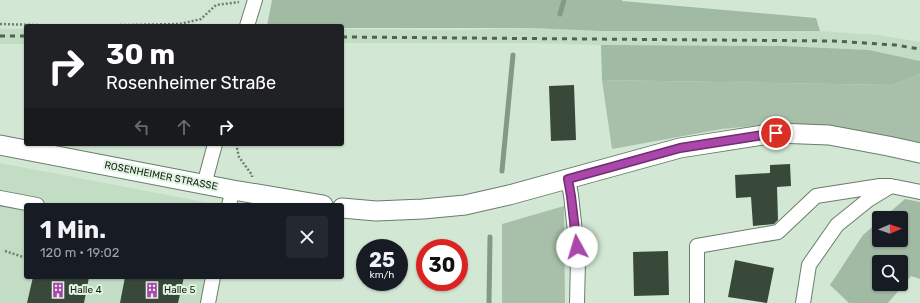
<!DOCTYPE html>
<html lang="de">
<meta charset="utf-8">
<style>
body{margin:0;font-family:Rubik,sans-serif;background:#242831;color:#f1f3f6;height:100vh;display:flex;flex-direction:column;font-size:15px;white-space:nowrap}
*{box-sizing:border-box;margin:0}
p{font-size:13px;color:#9ea1a6}
.icon{flex:none;width:22px;height:22px;fill:none;stroke:currentColor;stroke-width:2;stroke-linecap:round;stroke-linejoin:round}
.map{position:relative;flex:1;overflow:hidden}
.details{position:absolute;left:24px;top:203px;width:320px;height:76px;display:flex;flex-direction:column;background:#171b24;border-radius:4px;box-shadow:0 1px 3px #0004}
.details>*{flex:none}
.hud{position:absolute;left:24px;top:24px;width:320px;height:122px;border-radius:4px;box-shadow:0 1px 3px #0004;background:#202124;color:#fff;overflow:hidden}
.needle{width:26px;rotate:88deg}
.buttons{position:absolute;left:872px;top:211px;display:grid;gap:8px}
.buttons a{display:grid;place-items:center;width:36px;height:36px;border-radius:4px;background:#171b24;box-shadow:0 1px 3px #0004;font-size:20px}
.speed{position:absolute;left:356px;top:239px;display:flex;gap:8px;font-size:20px;font-weight:700;text-align:center}
.speed>*{display:grid;place-content:center;width:52px;height:52px;border-radius:50%;background:#171b24;box-shadow:0 1px 3px #0004;line-height:1}
.speed small{font-size:10px;font-weight:400}
.speed .limit{border:6px solid #d22;background:#fff;color:#111}
.pin{position:absolute;display:grid;place-items:center;width:34px;height:34px;color:#fff;margin:-17px;border:2px solid #fff;border-radius:50%;box-shadow:0 1px 4px #0007}
.me{position:absolute;width:44px;margin:-22px;rotate:354deg;stroke-linejoin:round;filter:drop-shadow(0 0 3px #0008)}
.turn{display:flex;align-items:center;gap:14px;height:84px;padding:0 16px;font-size:18px}
.turn .icon{width:52px;height:52px;stroke-width:2.5}
.turn b{display:block;font-size:28px;line-height:34px}
.lanes{display:flex;align-items:center;height:38px;padding:0 16px;background:#0003;justify-content:center;gap:20px;direction:ltr}
.lanes .off{opacity:.35}
.round{display:grid;place-items:center;flex:none;width:42px;height:42px;border-radius:4px;background:#242831}
.head{display:flex;align-items:center;justify-content:space-between;height:68px;padding:0 16px}
h1{font-size:24px;font-weight:700;line-height:30px}
.map>svg:first-child{display:block}
.built{fill:#c3ddc5}
.green{fill:#a8c0aa}
.forest{fill:#a1baa4;fill-rule:evenodd}
.lines{fill:none;stroke-linecap:round;stroke-linejoin:round}
.stream{stroke:#839b85;stroke-width:5}
.building{fill:#38493a}
.minor-casing{stroke:#6b7d6d;stroke-width:16}
.secondary-casing{stroke:#6b7d6d;stroke-width:21}
.path{stroke:#707e71;stroke-width:2.5;stroke-dasharray:2 2;stroke-linecap:butt}
.minor{stroke:#fff;stroke-width:14}
.secondary{stroke:#fff;stroke-width:19}
.rail{stroke:#546055;stroke-width:3;stroke-dasharray:5 5;stroke-linecap:butt}
.route-casing{stroke:#6f2e6f;stroke-width:10}
.route{stroke:#ab46ab;stroke-width:7}
.labels{text-anchor:middle;dominant-baseline:central;stroke-width:4;stroke-linejoin:round;paint-order:stroke}
.street-label{font-size:10px;fill:#171e17;stroke:#e0f4e1}
.poi-label{font-size:10px;fill:#171e17;stroke:#e0f4e1;text-anchor:start}
</style>
<div class="map">
<svg width="920" height="303" viewBox="0 0 920 303">
<rect width="100%" height="100%" fill="#d2e7d4"/>
<!-- built -->
<path class="built" d="M531 28 601 31H820L879 35 920 42V61L869 50 783 46 601 45 533 43H342V29L462 30Z
M0 29H26V44H0Z
M0 163 220 205H26V277H214L208 303H0Z"/>
<!-- green -->
<path class="green" d="M920 74V143L848 129 785 123 722 129 612 149 602 80 893 85Z
M564 206 565 303H502V224Z"/>
<!-- forest -->
<path class="forest" d="M272 0H622V1L816 18 820 31H601L531 28H342V26H267Z
M601 45 783 46 869 50 920 61V74L893 85 602 80Z
M905 199 920 202V279L911 276 888 303H849L830 285 863 235 879 221V240H901V218H883ZM879 262H901V284H879Z"/>
<g class="lines">
<!-- stream -->
<path class="stream" d="M560 14 564 0
M502 171 513 55
M489 303 490 237"/>
</g>
<!-- building -->
<path class="building" d="M574 85 576 140 551 141 549 86Z
M790 164 791 186 777 187 778 220 774 224 753 226 751 197 736 198 735 175 770 173V165Z
M668 251 669 295 634 296 633 252Z
M735 260 774 268 767 303 728 297Z
M33 277H89L84 303H27Z
M125 277H184L178 303H120Z"/>
<g class="lines">
<!-- minor casing -->
<g class="minor-casing">
<path id="minor" d="M247 26 255 0
M568 179 571 195 578 260 577 303
M204 185 215 144
M0 198 37 205
M229 205 233 190
M208 303 213 277
M697 303V246L778 232 816 196 880 186H891
M803 303 809 265 837 225 868 200 891 186 920 192"/>
</g>
<!-- secondary casing -->
<g class="secondary-casing">
<path id="secondary" d="M0 145 233 190 323 205
M342 208 376 211 423 209 465 205 509 195 680 148 776 133 829 135 888 146 920 153"/>
</g>
<!-- path -->
<path class="path" d="M0 24 71 26 180 24 201 19 216 5 239 2
M236 144 239 157 252 175V177
M5 251 26 258"/>
<!-- minor -->
<use href="#minor" class="minor"/>
<!-- secondary -->
<use href="#secondary" class="secondary"/>
<!-- rail -->
<path class="rail" d="M0 36H26
M342 37 834 41 895 45 920 49"/>
</g>
<g class="lines">
<!-- route casing -->
<g class="route-casing">
<path id="route" d="M577 247 571 196 568 179 680 148 776 133"/>
</g>
<!-- route -->
<use href="#route" class="route"/>
</g>
<!-- icons -->
<defs>
<g id="building-bare" transform="scale(1.2)"><path d="M-4-6H4V6H1V3H-1V6H-4ZM-2.5-4.3h1.7v1.8h-1.7ZM.8-4.3h1.7v1.8H.8ZM-2.5-1h1.7V.8h-1.7ZM.8-1h1.7V.8H.8Z" fill="#ab46ab" stroke="#e0f4e1" stroke-width="2.5" paint-order="stroke"/></g>
</defs>
<g fill-rule="evenodd">
<use href="#building-bare" x="58" y="290"/>
<use href="#building-bare" x="152" y="290"/>
</g>
<g class="labels">
<!-- street labels -->
<g class="street-label">
<text transform="translate(161 176) rotate(11)">ROSENHEIMER STRASSE</text>
</g>
<!-- poi labels -->
<g class="poi-label">
<text x="70" y="290">Halle 4</text>
<text x="164" y="290">Halle 5</text>
</g>
</g>
</svg>
<div class="buttons">
<a><svg class="needle" viewBox="-14 -14 28 28"><path d="M0-13l5 13h-10z" fill="#e53935"/><path d="M0 13l5-13h-10z" fill="#9ea1a6"/></svg></a>
<a><svg class="icon" aria-label="search" viewBox="0 0 24 24"><circle cx="10" cy="10" r="6"/><path d="M15 15l6 6"/></svg></a>
</div>
<div class="speed"><div>25<small>km/h</small></div><div class="limit">30</div></div>
<div class="pin" style="left:776px;top:133px;background:#d93025"><svg class="icon" aria-label="arrive" viewBox="0 0 24 24"><path d="M6 21V4h12l-3 4 3 4H6"/></svg></div>
<svg class="me" style="left:577px;top:247px" viewBox="-20 -20 40 40"><circle r="19" fill="#fff"/><path d="M0-13L10 11 0 6-10 11z" fill="#ab46ab"/></svg>
<div class="hud">
<div class="turn"><svg class="icon" aria-label="right" viewBox="0 0 24 24"><path d="M7 20v-9h11M14 6l5 5-5 5"/></svg><div><b>30 m</b>Rosenheimer Straße</div></div>
<div class="lanes"><svg class="icon off" aria-label="left" viewBox="0 0 24 24"><path d="M17 20v-9H6M10 6l-5 5 5 5"/></svg><svg class="icon off" aria-label="ahead" viewBox="0 0 24 24"><path d="M12 20V5M6 11l6-6 6 6"/></svg><svg class="icon" aria-label="right" viewBox="0 0 24 24"><path d="M7 20v-9h11M14 6l5 5-5 5"/></svg></div>
</div>
<section class="details">
<div class="head"><div><h1>1 Min.</h1><p>120 m · 19:02</p></div><a class="round"><svg class="icon" aria-label="close" viewBox="0 0 24 24"><path d="M6 6l12 12M18 6L6 18"/></svg></a></div>
</section>
</div>
